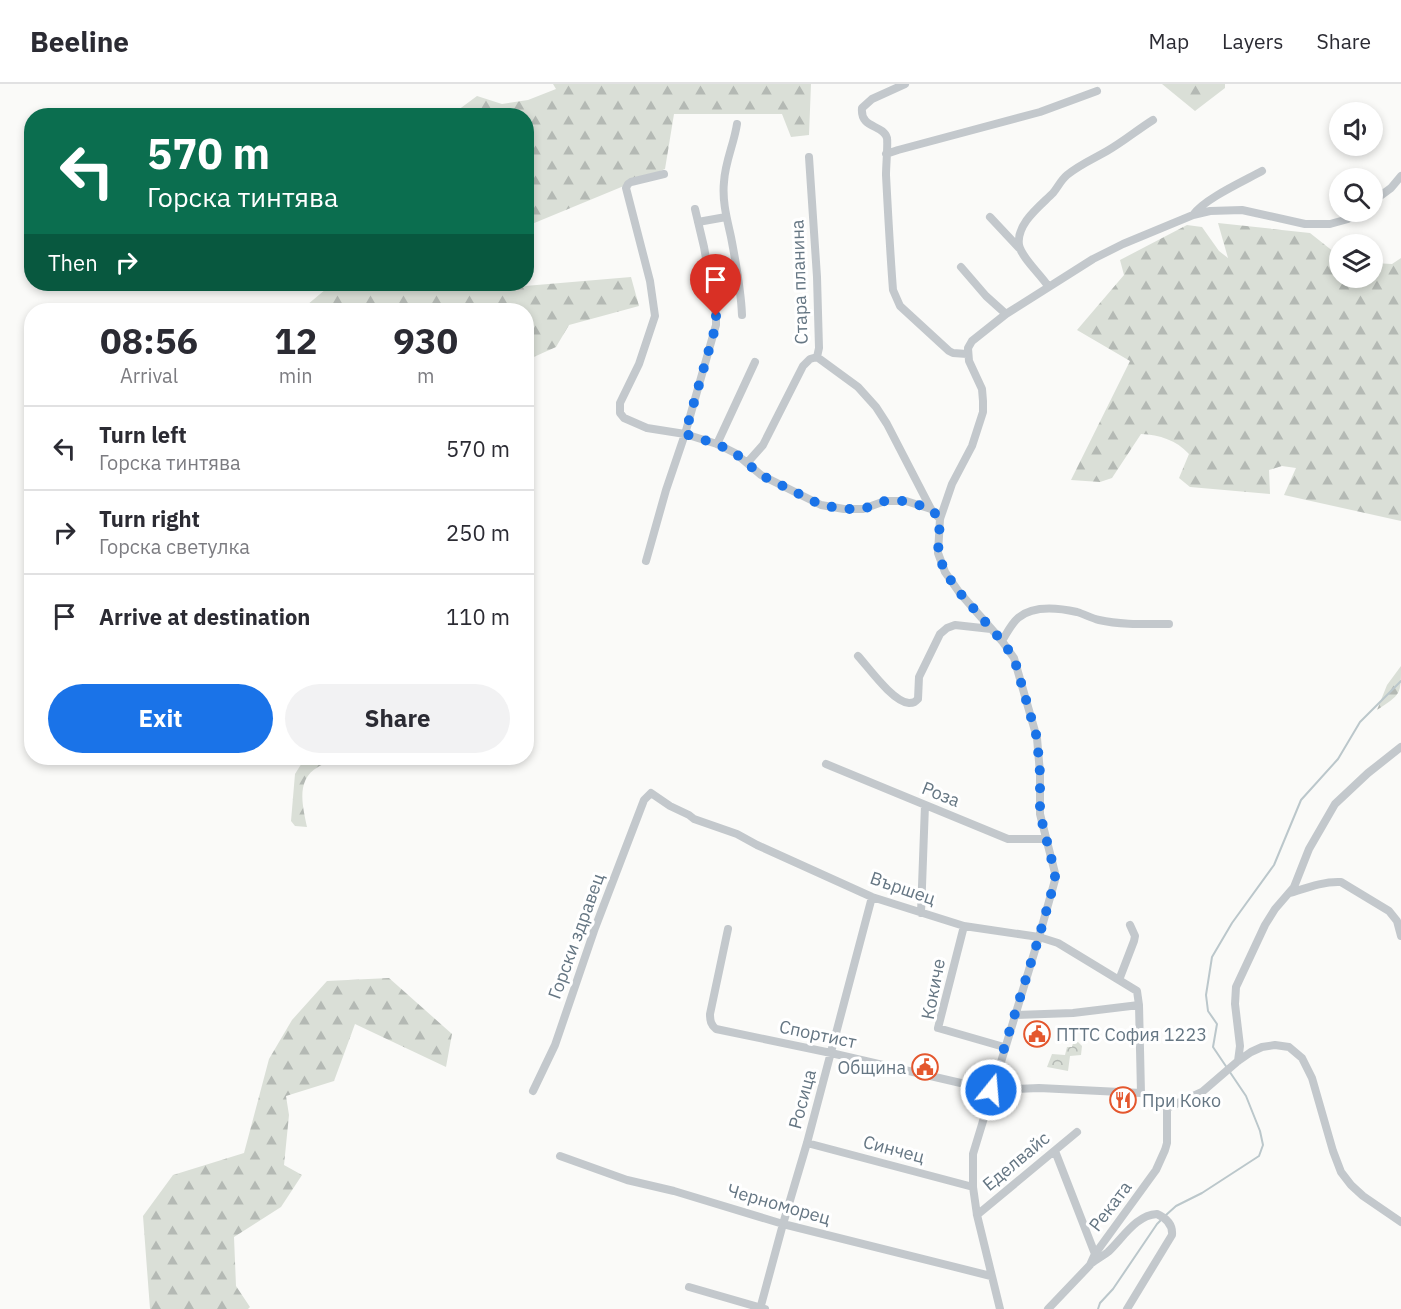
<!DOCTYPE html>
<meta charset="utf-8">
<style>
body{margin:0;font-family:"IBM Plex Sans",sans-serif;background:#f2f2f3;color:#2b2b33;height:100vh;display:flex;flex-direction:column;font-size:22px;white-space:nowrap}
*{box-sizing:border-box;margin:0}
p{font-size:20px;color:#7c7c81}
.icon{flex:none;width:33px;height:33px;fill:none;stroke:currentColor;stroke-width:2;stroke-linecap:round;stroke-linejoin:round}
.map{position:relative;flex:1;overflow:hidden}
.side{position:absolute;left:24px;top:219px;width:510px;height:462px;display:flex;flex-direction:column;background:#fff;border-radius:24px;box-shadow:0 3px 9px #0003}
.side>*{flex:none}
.guide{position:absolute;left:24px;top:24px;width:510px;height:183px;border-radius:24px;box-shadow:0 3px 9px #0003;background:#0b6e4f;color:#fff;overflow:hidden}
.controls{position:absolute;left:1329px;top:18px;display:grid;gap:12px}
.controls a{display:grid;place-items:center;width:54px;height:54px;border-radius:50%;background:#fff;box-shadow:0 3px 9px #0003;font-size:30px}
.pin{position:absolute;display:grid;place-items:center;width:51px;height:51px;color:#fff;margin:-62px -26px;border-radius:50% 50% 50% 0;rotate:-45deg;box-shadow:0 0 6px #0007}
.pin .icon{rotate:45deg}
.me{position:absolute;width:66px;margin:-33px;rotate:17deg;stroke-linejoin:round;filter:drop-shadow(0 0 4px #0008)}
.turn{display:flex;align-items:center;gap:21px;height:126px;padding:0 24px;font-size:27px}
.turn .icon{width:78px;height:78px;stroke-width:2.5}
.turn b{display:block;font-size:42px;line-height:51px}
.then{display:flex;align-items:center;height:57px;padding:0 24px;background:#0003;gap:12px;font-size:22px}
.eta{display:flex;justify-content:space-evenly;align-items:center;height:102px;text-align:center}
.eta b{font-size:36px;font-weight:700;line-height:42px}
.button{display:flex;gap:12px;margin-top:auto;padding:12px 24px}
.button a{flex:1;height:69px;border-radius:36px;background:#1a73e8;color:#fff;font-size:24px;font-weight:700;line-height:69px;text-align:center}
.button a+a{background:#f2f2f3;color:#2b2b33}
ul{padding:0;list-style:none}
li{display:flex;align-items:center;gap:18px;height:84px;padding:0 24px;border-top:2px solid #e1e1e2}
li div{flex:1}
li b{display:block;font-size:22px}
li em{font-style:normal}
header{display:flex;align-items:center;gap:36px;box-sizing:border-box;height:84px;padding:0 30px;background:#fff;border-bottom:2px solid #e1e1e2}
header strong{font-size:28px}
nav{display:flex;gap:33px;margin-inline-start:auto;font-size:21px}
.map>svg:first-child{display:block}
.forest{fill:url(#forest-firs)}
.park{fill:url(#park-crowns)}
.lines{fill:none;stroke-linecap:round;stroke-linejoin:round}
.stream{stroke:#bbc7cb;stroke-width:2}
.minor{stroke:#c3c8cc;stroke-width:8}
.route{stroke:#1a73e8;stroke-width:10;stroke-dasharray:0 18}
.labels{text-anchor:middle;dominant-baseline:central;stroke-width:6;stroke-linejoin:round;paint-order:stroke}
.street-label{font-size:18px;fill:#657683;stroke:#fff}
.poi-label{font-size:18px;fill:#657683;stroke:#fff;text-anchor:start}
</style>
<header>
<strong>Beeline</strong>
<nav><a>Map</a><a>Layers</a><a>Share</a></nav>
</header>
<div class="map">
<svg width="1401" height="1225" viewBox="0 0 1401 1225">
<defs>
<pattern id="forest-firs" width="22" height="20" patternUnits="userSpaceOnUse" patternTransform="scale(1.5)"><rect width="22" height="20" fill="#dadfd7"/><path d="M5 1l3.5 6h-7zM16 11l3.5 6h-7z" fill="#b4b9b4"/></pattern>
<pattern id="park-crowns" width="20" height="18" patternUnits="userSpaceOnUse" patternTransform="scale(1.5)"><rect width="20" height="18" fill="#dadfd7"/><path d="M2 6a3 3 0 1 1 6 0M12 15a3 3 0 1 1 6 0" fill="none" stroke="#b4b9b4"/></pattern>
</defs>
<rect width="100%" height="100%" fill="#fafaf8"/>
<!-- forest -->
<path class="forest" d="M553 0H811L809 51 791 53 782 30H674L665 85 527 142 526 32H450L477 12 502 20 528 16 556 5Z
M1162 0H1225V4L1195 27Z
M1218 139 1310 149 1339 172 1340 194H1372L1373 179 1392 180 1401 174V437L1284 411 1296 384 1282 382 1269 386 1270 410 1190 403 1179 394 1189 370C1176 356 1160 351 1141 350L1112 394 1100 398 1071 396 1130 277 1077 246 1124 191 1120 176 1187 141 1202 143 1219 167 1228 174Z
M631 193 639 222 569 241 556 263 527 276 526 226H301L332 200H524L525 202Z
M1401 582C1401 611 1401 610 1377 626L1387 601Z
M305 674H339C333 677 324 679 318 683 295 696 303 723 307 743L295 742 291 737 295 690Z
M389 894 452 950 446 983 355 940 334 997 286 1012 289 1031 284 1081 302 1091 281 1123 234 1153 236 1202 250 1223 248 1225H150L143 1132 173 1091 244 1069 269 975 292 936 327 897Z"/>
<!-- park -->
<path class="park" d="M1078 958 1082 962 1081 971 1070 972 1068 987 1047 983 1052 970 1065 971 1067 963H1072L1073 959Z"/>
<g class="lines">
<!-- stream -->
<path class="stream" d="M1166 1131 1176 1122 1202 1109 1259 1072 1263 1061 1260 1047 1246 1012 1213 963 1217 940 1208 927 1206 911 1212 873 1232 839 1274 781 1301 716 1338 675 1360 638 1401 597
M1098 1225 1100 1219 1113 1205 1157 1140 1162 1135"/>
<!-- minor -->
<path class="minor" d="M905 0 872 15 862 24C860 45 883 40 887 54 888 61 886 81 886 91 888 129 890 167 893 206L900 222 949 267 953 269 967 270
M737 40C734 60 725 78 724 98 722 117 727 135 731 153 736 179 741 205 742 231
M886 70 898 66 1040 28 1097 7
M809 73 817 193 819 264 817 273
M664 90 631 98 628 100 626 104 650 197 655 232 639 280 620 319V329L624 334 647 344 685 350 717 360 735 369 761 391 821 421 844 425H863L885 417H906L931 425 940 435
M1372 118 1391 104 1401 92
M1193 131C1204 115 1244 97 1262 87
M990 133 1019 164
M698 138 726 133
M961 183 986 212 1006 230
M1048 202C1041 191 1021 173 1019 161 1016 140 1039 123 1053 109 1058 103 1061 96 1067 91 1079 81 1093 75 1107 67 1123 58 1137 46 1153 36
M817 273 858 303 876 323 887 340 931 425
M717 360 755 278
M747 379 763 361 803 282 810 275 817 273
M646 477 666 406 685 350 716 241V232L704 163 695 125
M1002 557C1007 549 1011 540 1018 534 1033 521 1059 524 1077 528 1084 530 1091 534 1099 536 1121 541 1146 540 1169 540
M858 572C869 584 893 618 909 619 914 619 915 618 918 615L919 593 940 550 947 544 955 541 991 545
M826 680 1008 755H1046
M1290 809C1306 804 1324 797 1341 798L1389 827 1397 837 1401 852
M921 829 925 721
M964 842 938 944 1004 963
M728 845 710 930C710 937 711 941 716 945L831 969 991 1006 1039 1004 1141 1009 1155 1014 1167 1024
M1119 896 1134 857 1135 852 1130 841
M1015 931 1073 929 1139 921
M1238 977 1240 962 1235 920 1236 903 1265 841 1275 825 1294 803 1309 765 1335 720 1368 689 1401 663
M533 1007 555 961 595 844 644 716 651 709 670 722 689 731 694 735 737 750 757 761 872 813 964 842 1039 853 1058 859 1137 907 1139 921 1141 1009
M1167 1024 1202 1008 1238 977 1251 968 1262 963 1275 961 1289 963 1302 974 1312 994 1333 1067 1341 1088 1351 1101 1363 1112 1401 1138
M807 1059 973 1103
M1055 1067 1095 1170
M560 1072 627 1096 674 1107 783 1140 991 1192
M977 1131 1077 1048
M1092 1179C1097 1175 1103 1172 1108 1168 1123 1154 1136 1131 1157 1130 1166 1134 1173 1140 1172 1151L1127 1225
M689 1203 765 1225
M760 1225 783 1140 807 1059 872 813
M1000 1225 977 1131 973 1103V1070L1039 853 1055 796V789L1040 730V689L1037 654 1014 574 1002 557 959 508 945 488 938 469 940 435 952 400 972 362 983 328V317L982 305 969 277 968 264 972 257 1006 230 1093 175 1123 160 1193 131 1210 127 1242 126 1305 140H1330L1348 135 1359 128
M1048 1225 1090 1181 1095 1170 1156 1086 1165 1066 1167 1059V1024"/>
</g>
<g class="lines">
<!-- route -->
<path class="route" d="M716 232V241L685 350 717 360 735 369 761 391 821 421 844 425H863L885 417H906L931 425 940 435 938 469 945 488 959 508 1002 557 1014 574 1037 654 1040 689V730L1055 789V796L1039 853 991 1006"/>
</g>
<!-- icons -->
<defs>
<g id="civic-ring" transform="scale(1.35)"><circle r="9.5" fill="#fff" stroke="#e4572e" stroke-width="1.5"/><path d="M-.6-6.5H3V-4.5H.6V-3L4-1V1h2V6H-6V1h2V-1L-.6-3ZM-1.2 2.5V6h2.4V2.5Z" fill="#e4572e"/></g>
<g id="restaurant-ring" transform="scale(1.35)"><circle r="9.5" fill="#fff" stroke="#e4572e" stroke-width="1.5"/><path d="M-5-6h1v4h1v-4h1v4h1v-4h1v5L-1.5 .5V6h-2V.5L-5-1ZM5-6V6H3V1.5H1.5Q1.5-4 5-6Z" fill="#e4572e"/></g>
</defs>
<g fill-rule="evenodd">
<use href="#civic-ring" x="1037" y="950"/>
<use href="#civic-ring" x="925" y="983"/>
<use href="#restaurant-ring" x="1123" y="1016"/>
</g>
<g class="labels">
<!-- street labels -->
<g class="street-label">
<text transform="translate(799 198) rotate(-92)">Стара планина</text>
<text transform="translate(941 710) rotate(22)">Роза</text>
<text transform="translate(903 804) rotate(19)">Вършец</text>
<text transform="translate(576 852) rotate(-70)">Горски здравец</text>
<text transform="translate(933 905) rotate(-79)">Кокиче</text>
<text transform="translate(818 950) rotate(12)">Спортист</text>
<text transform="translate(802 1015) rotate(-75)">Росица</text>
<text transform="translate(894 1065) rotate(15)">Синчец</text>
<text transform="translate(1016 1077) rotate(-40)">Еделвайс</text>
<text transform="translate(779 1120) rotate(16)">Черноморец</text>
<text transform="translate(1110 1122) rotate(-53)">Реката</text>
</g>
<!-- poi labels -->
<g class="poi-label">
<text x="1056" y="950">ПТТС София 1223</text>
<text x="906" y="983" text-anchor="end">Община</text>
<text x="1142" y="1016">При Коко</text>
</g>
</g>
</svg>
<div class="controls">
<a><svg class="icon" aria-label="sound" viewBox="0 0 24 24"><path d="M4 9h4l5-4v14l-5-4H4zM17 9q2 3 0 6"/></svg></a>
<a><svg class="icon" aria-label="search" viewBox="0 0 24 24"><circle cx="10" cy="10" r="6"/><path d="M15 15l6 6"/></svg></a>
<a><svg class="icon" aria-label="layers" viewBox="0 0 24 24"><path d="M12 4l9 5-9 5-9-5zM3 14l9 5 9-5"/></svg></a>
</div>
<div class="pin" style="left:716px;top:232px;background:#d93025"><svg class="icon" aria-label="arrive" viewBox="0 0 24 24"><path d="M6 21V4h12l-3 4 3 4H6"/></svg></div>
<svg class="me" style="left:991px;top:1006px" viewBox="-20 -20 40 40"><circle r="17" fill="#1a73e8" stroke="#fff" stroke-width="3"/><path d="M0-11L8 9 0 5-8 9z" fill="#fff"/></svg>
<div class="guide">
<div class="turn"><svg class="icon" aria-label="left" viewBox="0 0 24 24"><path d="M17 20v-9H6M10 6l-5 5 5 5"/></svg><div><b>570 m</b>Горска тинтява</div></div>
<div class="then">Then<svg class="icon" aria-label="right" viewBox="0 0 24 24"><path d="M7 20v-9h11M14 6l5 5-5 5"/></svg></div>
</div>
<section class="side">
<div class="eta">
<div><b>08:56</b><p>Arrival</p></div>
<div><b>12</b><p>min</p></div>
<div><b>930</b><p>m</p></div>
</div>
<ul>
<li><svg class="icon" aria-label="left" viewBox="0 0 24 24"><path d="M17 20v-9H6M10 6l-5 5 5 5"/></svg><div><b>Turn left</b><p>Горска тинтява</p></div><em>570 m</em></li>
<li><svg class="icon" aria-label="right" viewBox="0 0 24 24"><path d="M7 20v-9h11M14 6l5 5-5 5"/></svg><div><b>Turn right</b><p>Горска светулка</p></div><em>250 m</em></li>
<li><svg class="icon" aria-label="arrive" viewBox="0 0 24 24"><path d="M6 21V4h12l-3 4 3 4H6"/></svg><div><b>Arrive at destination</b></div><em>110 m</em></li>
</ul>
<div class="button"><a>Exit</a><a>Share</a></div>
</section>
</div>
